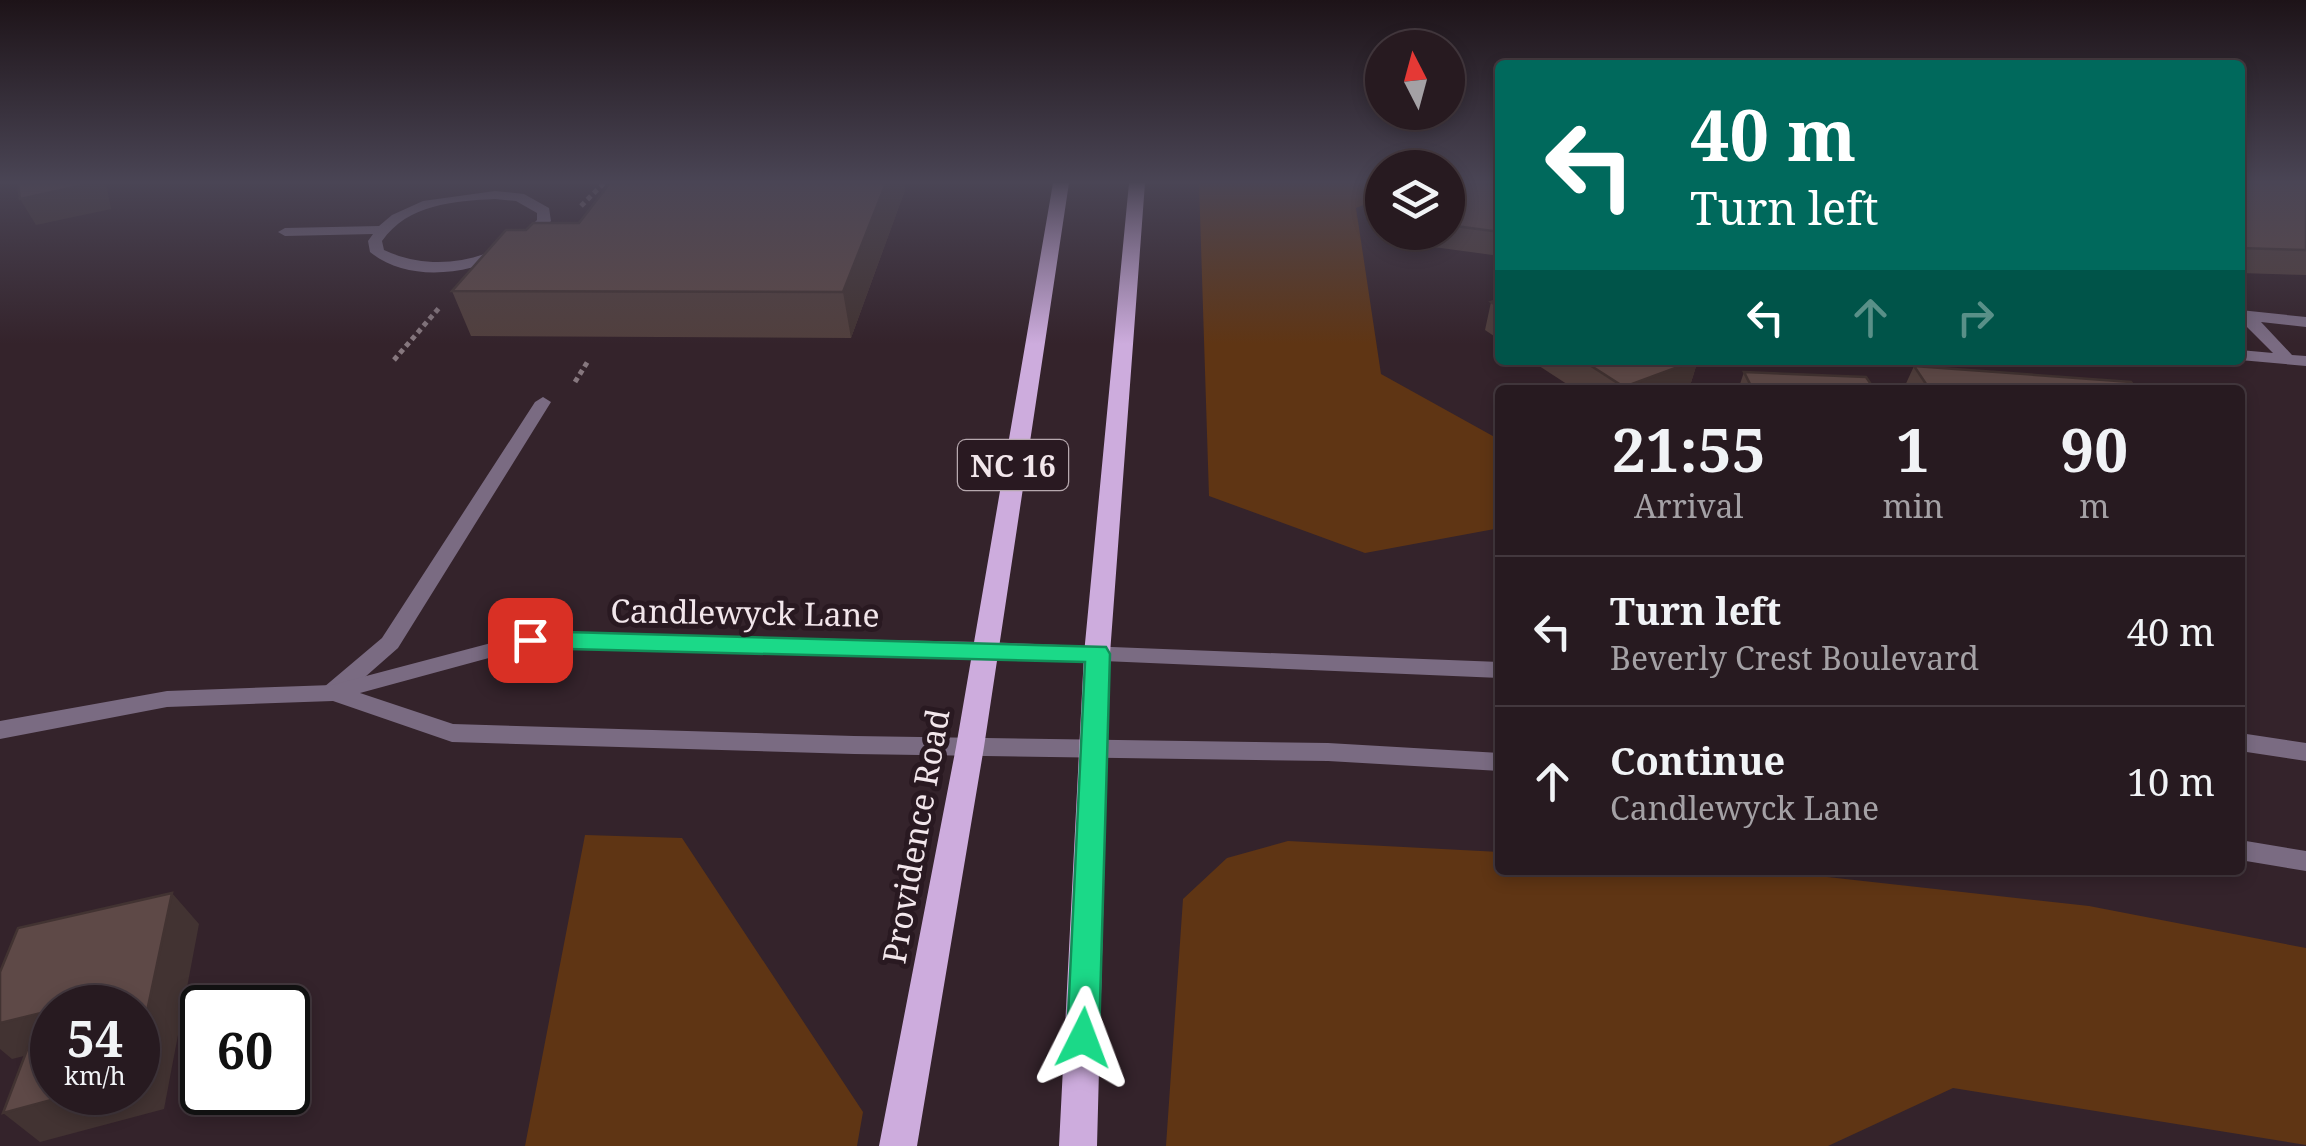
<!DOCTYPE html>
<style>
body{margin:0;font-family:"Noto Serif",serif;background:#2f2329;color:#f1f3f6;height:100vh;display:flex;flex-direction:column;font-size:38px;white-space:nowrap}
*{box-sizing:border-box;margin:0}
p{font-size:32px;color:#a4a1a5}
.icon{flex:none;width:55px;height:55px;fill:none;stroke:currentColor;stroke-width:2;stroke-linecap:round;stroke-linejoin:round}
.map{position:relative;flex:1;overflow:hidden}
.details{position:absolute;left:1495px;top:385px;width:750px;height:490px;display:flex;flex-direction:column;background:#271a20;border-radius:10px;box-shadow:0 5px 15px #0003,0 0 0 2px #43383e}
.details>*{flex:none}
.top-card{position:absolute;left:1495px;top:60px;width:750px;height:305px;border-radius:10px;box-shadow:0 5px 15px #0003,0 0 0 2px #43383e;background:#00695c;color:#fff;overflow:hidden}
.needle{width:65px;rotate:354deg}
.tools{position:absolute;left:1365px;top:30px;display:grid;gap:20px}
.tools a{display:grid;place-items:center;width:100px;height:100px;border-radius:50%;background:#271a20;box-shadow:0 5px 15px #0003,0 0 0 2px #43383e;font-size:50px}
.speed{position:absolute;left:30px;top:985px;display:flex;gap:20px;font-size:50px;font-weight:700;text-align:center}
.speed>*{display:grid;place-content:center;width:130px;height:130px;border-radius:50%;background:#271a20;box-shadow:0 5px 15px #0003,0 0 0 2px #43383e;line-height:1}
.speed small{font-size:25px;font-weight:400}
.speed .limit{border:5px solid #111;border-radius:15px;background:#fff;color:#111}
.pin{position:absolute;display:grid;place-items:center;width:85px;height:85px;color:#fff;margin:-42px;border-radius:20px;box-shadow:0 5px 15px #0006}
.me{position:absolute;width:110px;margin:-55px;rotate:3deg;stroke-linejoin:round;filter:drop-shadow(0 0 8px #0008)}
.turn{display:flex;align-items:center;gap:35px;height:210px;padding:0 30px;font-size:45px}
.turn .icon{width:130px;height:130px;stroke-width:2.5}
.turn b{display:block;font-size:70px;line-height:85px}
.lanes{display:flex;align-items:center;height:95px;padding:0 30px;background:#0003;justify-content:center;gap:50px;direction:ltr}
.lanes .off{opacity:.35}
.eta{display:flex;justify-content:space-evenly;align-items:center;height:170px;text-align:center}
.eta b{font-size:60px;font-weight:700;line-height:70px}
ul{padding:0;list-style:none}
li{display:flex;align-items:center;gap:30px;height:150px;padding:0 30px;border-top:2px solid #43383e}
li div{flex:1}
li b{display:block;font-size:38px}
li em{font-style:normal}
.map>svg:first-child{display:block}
.green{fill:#5f3514}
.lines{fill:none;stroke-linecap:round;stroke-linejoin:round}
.path{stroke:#86777e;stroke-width:5;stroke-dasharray:5 4;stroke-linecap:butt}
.lane{fill:#7a6b82;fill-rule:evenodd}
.street{fill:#7a6b82;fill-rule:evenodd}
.primary{fill:#cdacdd;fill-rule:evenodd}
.wall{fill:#513f3d}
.shaded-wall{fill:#423332}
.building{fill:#5e4947;stroke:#423332;stroke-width:2.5}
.route{fill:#1bd988;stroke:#128d58;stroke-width:2.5}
.labels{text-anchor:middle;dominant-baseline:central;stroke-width:10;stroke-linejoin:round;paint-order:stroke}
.shield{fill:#291921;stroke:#b6a8ae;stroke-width:2.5}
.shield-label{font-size:30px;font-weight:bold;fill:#f2e6eb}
.street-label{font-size:32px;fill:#f2e6eb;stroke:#291921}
</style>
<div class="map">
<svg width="2306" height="1146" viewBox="0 0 2306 1146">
<rect width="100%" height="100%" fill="#34232b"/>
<!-- green -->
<path class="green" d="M1199 183H1382V197L1356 208 1381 374 1500 440V528L1365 553 1209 496Z
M585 835 682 838 863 1112 857 1146H525Z
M1288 841 1500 852V870H1765L2089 906 2306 948V1145L1953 1088 1828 1146H1166L1183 899 1227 858Z"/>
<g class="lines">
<!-- path -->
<path class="path" d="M581 206 604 183
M394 360 439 308
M575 382 588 361"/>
<!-- lane -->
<path class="lane" d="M495 191 524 194 549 208 551 221C513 267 420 293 370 252L368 241 373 234 285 236 278 232 285 228 379 226 392 215 423 201ZM495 199 516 201 537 213V220C498 261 435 274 384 250L382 241C408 204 454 201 495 199Z
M543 397 551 402 398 648 340 699H324L321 693 324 687 382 638 535 402Z"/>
<!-- street -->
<path class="street" d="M2240 310 2306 317V327L2261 322 2292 355 2306 356V366L2240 360V350L2273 353 2240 320Z
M529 633 984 642 1500 662V678L984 656 529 647 360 693 453 724 854 736 1328 743 1500 753V771L1328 761 854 754 452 742 333 701 167 707 0 739V721L167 691 332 685Z
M2240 733 2306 743V761L2240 751Z
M2240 840 2306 851V871L2240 860Z"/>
<!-- primary -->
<path class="primary" d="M1053 183H1069L984 747 917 1146H879L956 747Z
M1129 183H1145L1110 654 1097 1146H1059L1084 654Z"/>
</g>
<!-- wall -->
<path class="wall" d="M610 183H904L905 190 851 338 471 336 452 291 526 230 579 223Z
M1448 183 1496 186 1500 185V256L1404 243 1405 232H1448Z
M2240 183H2306V275L2240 273Z
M1500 299V340L1485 330 1491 302Z
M1530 360H1698L1689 389 1685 390H1576Z
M1914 366 2137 390H1903Z
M1744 372 1875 390H1738Z"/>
<!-- shaded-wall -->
<path class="shaded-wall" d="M93 183H106L111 209 36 225 20 199Z
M886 183H904L905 190 851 338 843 292Z
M1698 360 1689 389 1685 390H1623L1624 387Z
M172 893 199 924 164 1109 40 1142 3 1113 81 1092H138V1054Z
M41 1013 52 1049 12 1059 0 1049V1023Z"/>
<!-- building -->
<path class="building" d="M18 183H93L20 199Z
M610 183H886L843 292 452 291 506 230H526L533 223H579Z
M1448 183H1490L1496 186 1500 185V232L1448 225Z
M2240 183H2306V250L2240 248Z
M1500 299V308L1491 302Z
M1582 360H1697L1624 387Z
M1914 366 2131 382 2137 390H1930Z
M1744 372 1866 377 1875 390H1753Z
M172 893 138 1054V1008H52V1092H81L3 1113 41 1013 0 1023V972L18 928Z"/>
<!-- sky -->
<linearGradient id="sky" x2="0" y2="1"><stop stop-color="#1d1318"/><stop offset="0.53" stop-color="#4a4555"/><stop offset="1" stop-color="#4a4555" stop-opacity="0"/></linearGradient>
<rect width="2306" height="344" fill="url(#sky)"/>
<!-- route -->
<path class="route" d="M530 631 1106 647 1110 654 1099 1038 1095 1048 1083 1053 1072 1048 1067 1038 1085 662 530 648 517 640Z"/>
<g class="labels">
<!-- shield labels -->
<rect class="shield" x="958" y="440" width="110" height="50" rx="8"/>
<g class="shield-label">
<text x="1013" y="465">NC 16</text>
</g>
<!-- street labels -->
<g class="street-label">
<text transform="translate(745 612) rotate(1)">Candlewyck Lane</text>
<text transform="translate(915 836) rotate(-80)">Providence Road</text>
</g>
</g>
</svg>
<div class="tools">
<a><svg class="needle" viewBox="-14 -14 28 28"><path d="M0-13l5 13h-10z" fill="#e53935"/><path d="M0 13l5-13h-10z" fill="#a4a1a5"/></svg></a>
<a><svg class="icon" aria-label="layers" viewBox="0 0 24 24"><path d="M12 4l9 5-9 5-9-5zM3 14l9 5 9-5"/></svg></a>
</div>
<div class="speed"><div>54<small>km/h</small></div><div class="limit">60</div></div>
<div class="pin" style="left:530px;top:640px;background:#d93025"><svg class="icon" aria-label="arrive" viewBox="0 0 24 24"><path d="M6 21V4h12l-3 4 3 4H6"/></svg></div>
<svg class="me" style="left:1083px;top:1038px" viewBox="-20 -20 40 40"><path d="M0-17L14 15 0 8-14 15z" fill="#1bd988" stroke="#fff" stroke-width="4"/></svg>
<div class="top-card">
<div class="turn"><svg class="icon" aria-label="left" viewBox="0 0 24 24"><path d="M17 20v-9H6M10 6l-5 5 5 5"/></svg><div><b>40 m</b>Turn left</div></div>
<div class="lanes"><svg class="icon" aria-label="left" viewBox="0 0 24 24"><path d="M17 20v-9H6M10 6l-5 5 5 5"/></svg><svg class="icon off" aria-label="ahead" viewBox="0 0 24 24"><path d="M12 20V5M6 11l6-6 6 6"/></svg><svg class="icon off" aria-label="right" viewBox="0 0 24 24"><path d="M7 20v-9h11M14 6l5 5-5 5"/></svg></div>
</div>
<section class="details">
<div class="eta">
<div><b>21:55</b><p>Arrival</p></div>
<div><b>1</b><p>min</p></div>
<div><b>90</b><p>m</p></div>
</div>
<ul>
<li><svg class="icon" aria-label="left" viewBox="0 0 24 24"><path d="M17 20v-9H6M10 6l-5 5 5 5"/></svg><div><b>Turn left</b><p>Beverly Crest Boulevard</p></div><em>40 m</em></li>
<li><svg class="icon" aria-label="ahead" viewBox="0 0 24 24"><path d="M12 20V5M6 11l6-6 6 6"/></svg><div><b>Continue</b><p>Candlewyck Lane</p></div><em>10 m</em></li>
</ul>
</section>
</div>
